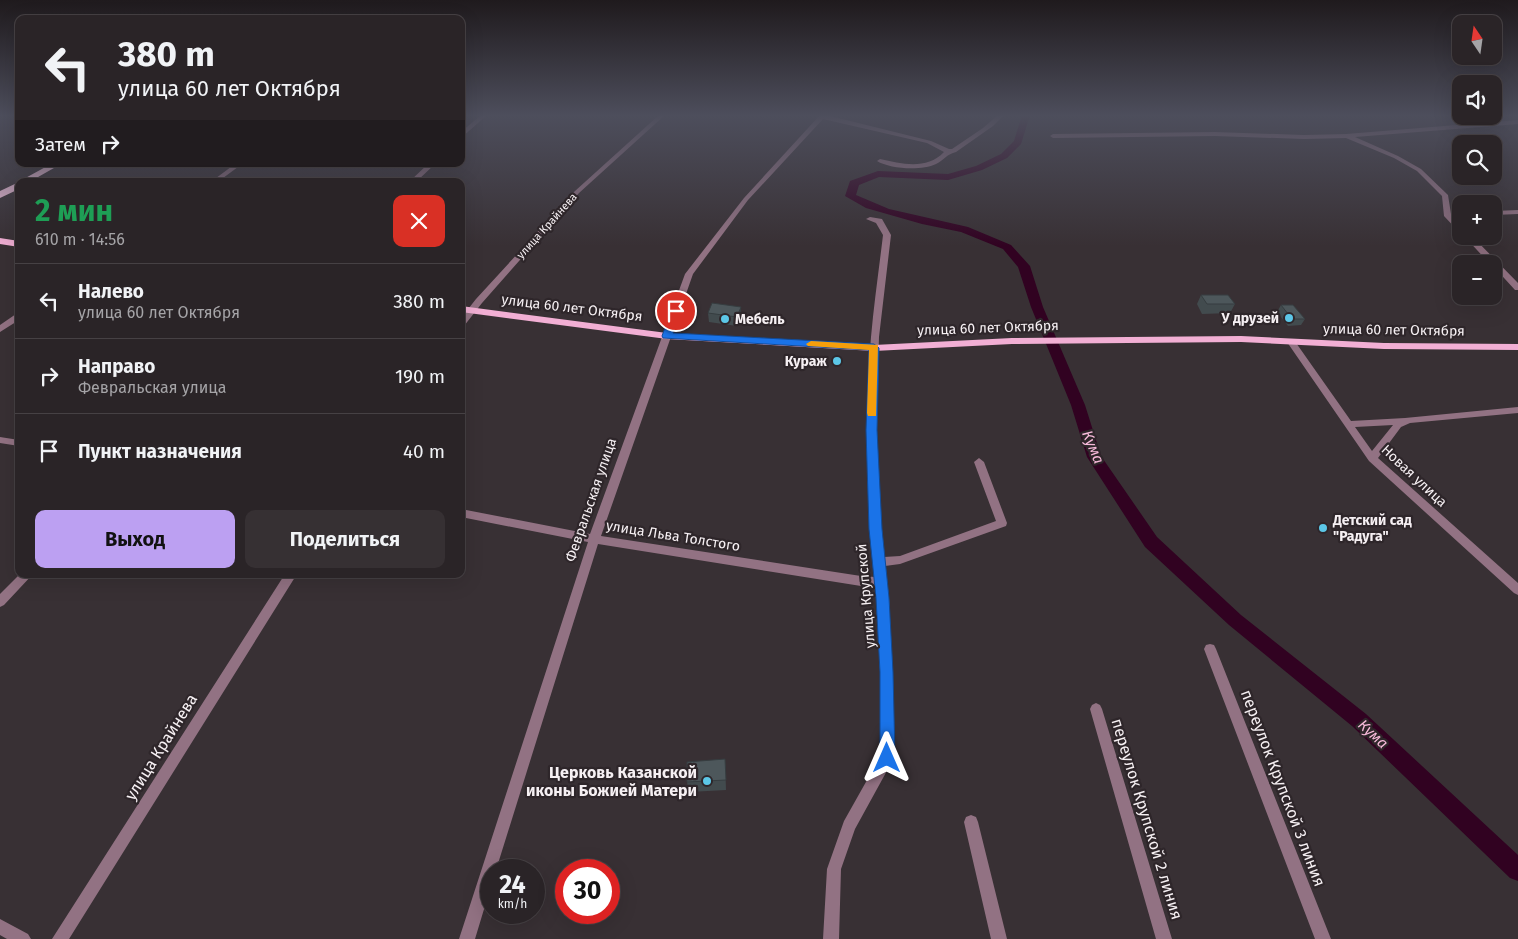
<!DOCTYPE html>
<html lang="ru">
<meta charset="utf-8">
<style>
body{margin:0;font-family:"Fira Sans",sans-serif;background:#363033;color:#f1f3f6;height:100vh;display:flex;flex-direction:column;font-size:19px;white-space:nowrap}
*{box-sizing:border-box;margin:0}
p{font-size:16px;color:#a5a4a7}
.icon{flex:none;width:28px;height:28px;fill:none;stroke:currentColor;stroke-width:2;stroke-linecap:round;stroke-linejoin:round}
.map{position:relative;flex:1;overflow:hidden}
.drawer{position:absolute;left:15px;top:178px;width:450px;height:400px;display:flex;flex-direction:column;background:#2a2427;border-radius:10px;box-shadow:0 5px 20px #0002,0 0 0 1px #464144}
.drawer>*{flex:none}
.banner{position:absolute;left:15px;top:15px;width:450px;height:152px;border-radius:10px;box-shadow:0 5px 20px #0002,0 0 0 1px #464144;background:#2a2427;color:#f1f3f6;overflow:hidden}
.needle{width:32px;rotate:347deg}
.buttons{position:absolute;left:1452px;top:15px;display:grid;gap:10px}
.buttons a{display:grid;place-items:center;width:50px;height:50px;border-radius:10px;background:#2a2427;box-shadow:0 5px 20px #0002,0 0 0 1px #464144;font-size:25px}
.speed{position:absolute;left:480px;top:859px;display:flex;gap:10px;font-size:25px;font-weight:700;text-align:center}
.speed>*{display:grid;place-content:center;width:65px;height:65px;border-radius:50%;background:#2a2427;box-shadow:0 5px 20px #0002,0 0 0 1px #464144;line-height:1}
.speed small{font-size:12px;font-weight:400}
.speed .limit{border:8px solid #d22;background:#fff;color:#111}
.pin{position:absolute;display:grid;place-items:center;width:42px;height:42px;color:#fff;margin:-21px;border:2px solid #fff;border-radius:50%;box-shadow:0 1px 5px #0007}
.me{position:absolute;width:55px;margin:-28px;rotate:0deg;stroke-linejoin:round;filter:drop-shadow(0 0 4px #0008)}
.turn{display:flex;align-items:center;gap:18px;height:105px;padding:0 20px;font-size:22px}
.turn .icon{width:65px;height:65px;stroke-width:2.5}
.turn b{display:block;font-size:35px;line-height:42px}
.then{display:flex;align-items:center;height:48px;padding:0 20px;background:#0003;gap:10px;font-size:19px}
.round{display:grid;place-items:center;flex:none;width:52px;height:52px;border-radius:10px;background:#363033}
.overview{display:flex;align-items:center;justify-content:space-between;height:85px;padding:0 20px}
h1{font-size:30px;font-weight:700;line-height:38px;color:#1e9e55}
.action{display:flex;gap:10px;margin-top:auto;padding:10px 20px}
.action a{flex:1;height:58px;border-radius:10px;background:#bca0f2;color:#111;font-size:20px;font-weight:700;line-height:58px;text-align:center}
.action a+a{background:#363033;color:#f1f3f6}
ul{padding:0;list-style:none}
li{display:flex;align-items:center;gap:15px;height:75px;padding:0 20px;border-top:1px solid #464144}
li div{flex:1}
li b{display:block;font-size:19px}
li em{font-style:normal}
.map>svg:first-child{display:block}
.lines{fill:none;stroke-linecap:round;stroke-linejoin:round}
.river{fill:#310221;fill-rule:evenodd}
.minor{fill:#927283;fill-rule:evenodd}
.primary{fill:#f2afd4;fill-rule:evenodd}
.trunk{fill:#f6c4df;fill-rule:evenodd}
.wall{fill:#424b4e}
.shaded-wall{fill:#363d40}
.building{fill:#4d575b;stroke:#363d40}
.route{fill:#1a73e8;stroke:#114b97}
.slow{fill:#f59e0b}
.poi-dot{fill:#5cc7e7;stroke:#2e262a;stroke-width:2}
.labels{text-anchor:middle;dominant-baseline:central;stroke-width:4.5;stroke-linejoin:round;paint-order:stroke}
.far-street-label{font-size:11px;fill:#f6f0f3;stroke:#2e262a}
.street-label{font-size:14px;fill:#f6f0f3;stroke:#2e262a}
.poi-label{font-size:14px;font-weight:bold;fill:#f6f0f3;stroke:#2e262a;text-anchor:end}
.water-label{font-size:15px;font-style:italic;fill:#f7bada;stroke:#2e262a}
.near-street-label{font-size:16px;fill:#f6f0f3;stroke:#2e262a}
.near-poi-label{font-size:16px;font-weight:bold;fill:#f6f0f3;stroke:#2e262a;text-anchor:end}
</style>
<div class="map">
<svg width="1518" height="939" viewBox="0 0 1518 939">
<rect width="100%" height="100%" fill="#383034"/>
<g class="lines">
<!-- river -->
<path class="river" d="M1022 115H1030L1021 144 1007 158 982 170 948 180 879 177 859 185 856 195 889 209 968 227 1011 245 1030 266 1043 307 1085 405 1101 456 1157 537 1241 615 1366 714 1518 855V881L1510 878 1352 726 1229 625 1145 547 1087 457 1071 405 1031 307 1018 267 1003 249 961 232 922 224 866 208 845 196 850 181 878 171 948 174 976 166 1001 154 1014 141Z"/>
<!-- minor -->
<path class="minor" d="M481 115H487L461 138V132Z
M659 115H665L579 193 482 303 464 326H461V318L476 299 575 191Z
M820 115H826L931 141 949 149H952L983 128 998 115H1004L993 126 956 152C947 154 944 160 936 164 921 171 890 169 877 161L880 159C902 164 927 170 944 152L927 143 823 119 748 200 693 274 601 536 861 576 875 577C866 498 864 417 871 337 874 303 879 269 883 235L876 223 866 219 870 217 882 219 891 235 879 337 876 430 880 529 884 557 900 556 996 521 974 462 979 458 984 462 1007 523 1006 526 900 564 885 566 889 598 893 690 894 758 855 829 841 869 839 939H823L827 869 844 821 880 757 881 690 876 586H861L598 544 496 870H491V886L475 939H459L588 542 461 517V509L590 534 685 274 744 198Z
M1518 120V124L1355 137 1398 156 1421 169 1448 195 1451 214 1461 213V217L1454 218 1461 225V231H1458L1444 216 1442 196 1417 171 1394 158 1346 138 1304 139 1215 136 1053 138 1050 136 1053 134 1215 132 1304 135 1346 134Z
M235 164H242L219 181H212Z
M428 164H435L417 181H410Z
M1518 210V214L1494 215V211Z
M1464 236H1472L1518 283V290H1515L1494 267V264H1490Z
M16 314H19V320L0 332V325Z
M1291 339 1294 340 1351 421 1405 418 1518 407V413L1410 423 1401 427 1378 458 1518 583V595L1514 593 1369 461 1287 342ZM1393 425 1372 451 1355 427Z
M0 437 19 440V446L0 443Z
M20 574H33L4 605 0 607V594Z
M285 574H297L69 939H52Z
M1210 644 1214 645 1216 649 1331 939H1315L1204 649 1206 645Z
M1096 703 1100 705 1102 709 1172 939H1156L1090 709 1092 705Z
M971 815 976 817 978 822 1007 939H991L964 822 966 817Z
M0 919 28 934 31 939H7L0 935Z"/>
<!-- primary -->
<path class="primary" d="M0 238 19 241V247L0 244Z
M461 306 667 333 874 345 1012 338 1241 336 1384 343 1518 344V350L1384 349 1241 342 1012 344 874 351 667 339 461 312Z"/>
<!-- trunk -->
<path class="trunk" d="M51 164H61L31 181H20Z
M19 182V189L0 198V191Z"/>
</g>
<!-- wall -->
<path class="wall" d="M1201 295 1235 304 1230 313 1202 314 1197 304Z
M1281 305 1305 319 1301 325 1288 326 1277 312Z
M741 307V316L737 326 709 322 708 313Z
M725 759 726 790 689 792 687 782Z"/>
<!-- shaded-wall -->
<path class="shaded-wall" d="M741 307V316L737 326V317Z"/>
<!-- building -->
<path class="building" d="M1201 295H1228L1235 304H1207Z
M712 303 741 307 737 317 708 313Z
M1281 305H1293L1305 319H1292Z
M725 759 726 780 687 782V762Z"/>
<!-- sky -->
<linearGradient id="sky" x2="0" y2="1"><stop stop-color="#1f1a1d"/><stop offset="0.47" stop-color="#4d4e5c"/><stop offset="1" stop-color="#4d4e5c" stop-opacity="0"/></linearGradient>
<rect width="1518" height="246" fill="url(#sky)"/>
<!-- route -->
<path class="route" d="M676 308 680 311 673 333 874 344 879 348 877 430 882 529 889 598 893 672 895 758 893 763 887 765 882 763 880 758V672L876 598 869 529 866 430 869 350 663 338 662 336 671 311Z"/>
<!-- slow -->
<path class="slow" d="M811 341 878 345 876 416H868L867 413 869 350 808 346 806 344Z"/>
<!-- markers -->
<g class="poi-dot">
<circle cx="1289" cy="318" r="5"/>
<circle cx="725" cy="319" r="5"/>
<circle cx="837" cy="361" r="5"/>
<circle cx="1323" cy="528" r="5"/>
<circle cx="707" cy="781" r="5"/>
</g>
<g class="labels">
<!-- far-street labels -->
<g class="far-street-label">
<text transform="translate(547 226) rotate(-48)">улица Крайнева</text>
</g>
<!-- street labels -->
<g class="street-label">
<text transform="translate(572 308) rotate(7)">улица 60 лет Октября</text>
<text transform="translate(988 328) rotate(-2)">улица 60 лет Октября</text>
<text transform="translate(1394 330) rotate(1)">улица 60 лет Октября</text>
<text transform="translate(1414 476) rotate(43)">Новая улица</text>
<text transform="translate(591 500) rotate(-71)">Февральская улица</text>
<text transform="translate(673 536) rotate(9)">улица Льва Толстого</text>
<text transform="translate(866 596) rotate(-95)">улица Крупской</text>
</g>
<!-- poi labels -->
<g class="poi-label">
<text x="1279" y="318">У друзей</text>
<text x="735" y="319" text-anchor="start">Мебель</text>
<text x="827" y="361">Кураж</text>
<text x="1333" y="520" text-anchor="start">Детский сад<tspan x="1333" dy="16">"Радуга"</tspan></text>
</g>
<!-- water labels -->
<g class="water-label">
<text transform="translate(1093 447) rotate(67)">Кума</text>
<text transform="translate(1373 734) rotate(43)">Кума</text>
</g>
<!-- near-street labels -->
<g class="near-street-label">
<text transform="translate(161 747) rotate(-58)">улица Крайнева</text>
<text transform="translate(1283 788) rotate(69)">переулок Крупской 3 линия</text>
<text transform="translate(1147 819) rotate(73)">переулок Крупской 2 линия</text>
</g>
<!-- near-poi labels -->
<g class="near-poi-label">
<text x="697" y="772">Церковь Казанской<tspan x="697" dy="18">иконы Божией Матери</tspan></text>
</g>
</g>
</svg>
<div class="buttons">
<a><svg class="needle" viewBox="-14 -14 28 28"><path d="M0-13l5 13h-10z" fill="#e53935"/><path d="M0 13l5-13h-10z" fill="#a5a4a7"/></svg></a>
<a><svg class="icon" aria-label="sound" viewBox="0 0 24 24"><path d="M4 9h4l5-4v14l-5-4H4zM17 9q2 3 0 6"/></svg></a>
<a><svg class="icon" aria-label="search" viewBox="0 0 24 24"><circle cx="10" cy="10" r="6"/><path d="M15 15l6 6"/></svg></a>
<a>+</a>
<a>−</a>
</div>
<div class="speed"><div>24<small>km/h</small></div><div class="limit">30</div></div>
<div class="pin" style="left:676px;top:311px;background:#d93025"><svg class="icon" aria-label="arrive" viewBox="0 0 24 24"><path d="M6 21V4h12l-3 4 3 4H6"/></svg></div>
<svg class="me" style="left:887px;top:758px" viewBox="-20 -20 40 40"><path d="M0-17L14 15 0 8-14 15z" fill="#1a73e8" stroke="#fff" stroke-width="4"/></svg>
<div class="banner">
<div class="turn"><svg class="icon" aria-label="left" viewBox="0 0 24 24"><path d="M17 20v-9H6M10 6l-5 5 5 5"/></svg><div><b>380 m</b>улица 60 лет Октября</div></div>
<div class="then">Затем<svg class="icon" aria-label="right" viewBox="0 0 24 24"><path d="M7 20v-9h11M14 6l5 5-5 5"/></svg></div>
</div>
<section class="drawer">
<div class="overview"><div><h1>2 мин</h1><p>610 m · 14:56</p></div><a class="round" style="background:#d93025;color:#fff"><svg class="icon" aria-label="close" viewBox="0 0 24 24"><path d="M6 6l12 12M18 6L6 18"/></svg></a></div>
<ul>
<li><svg class="icon" aria-label="left" viewBox="0 0 24 24"><path d="M17 20v-9H6M10 6l-5 5 5 5"/></svg><div><b>Налево</b><p>улица 60 лет Октября</p></div><em>380 m</em></li>
<li><svg class="icon" aria-label="right" viewBox="0 0 24 24"><path d="M7 20v-9h11M14 6l5 5-5 5"/></svg><div><b>Направо</b><p>Февральская улица</p></div><em>190 m</em></li>
<li><svg class="icon" aria-label="arrive" viewBox="0 0 24 24"><path d="M6 21V4h12l-3 4 3 4H6"/></svg><div><b>Пункт назначения</b></div><em>40 m</em></li>
</ul>
<div class="action"><a>Выход</a><a>Поделиться</a></div>
</section>
</div>
